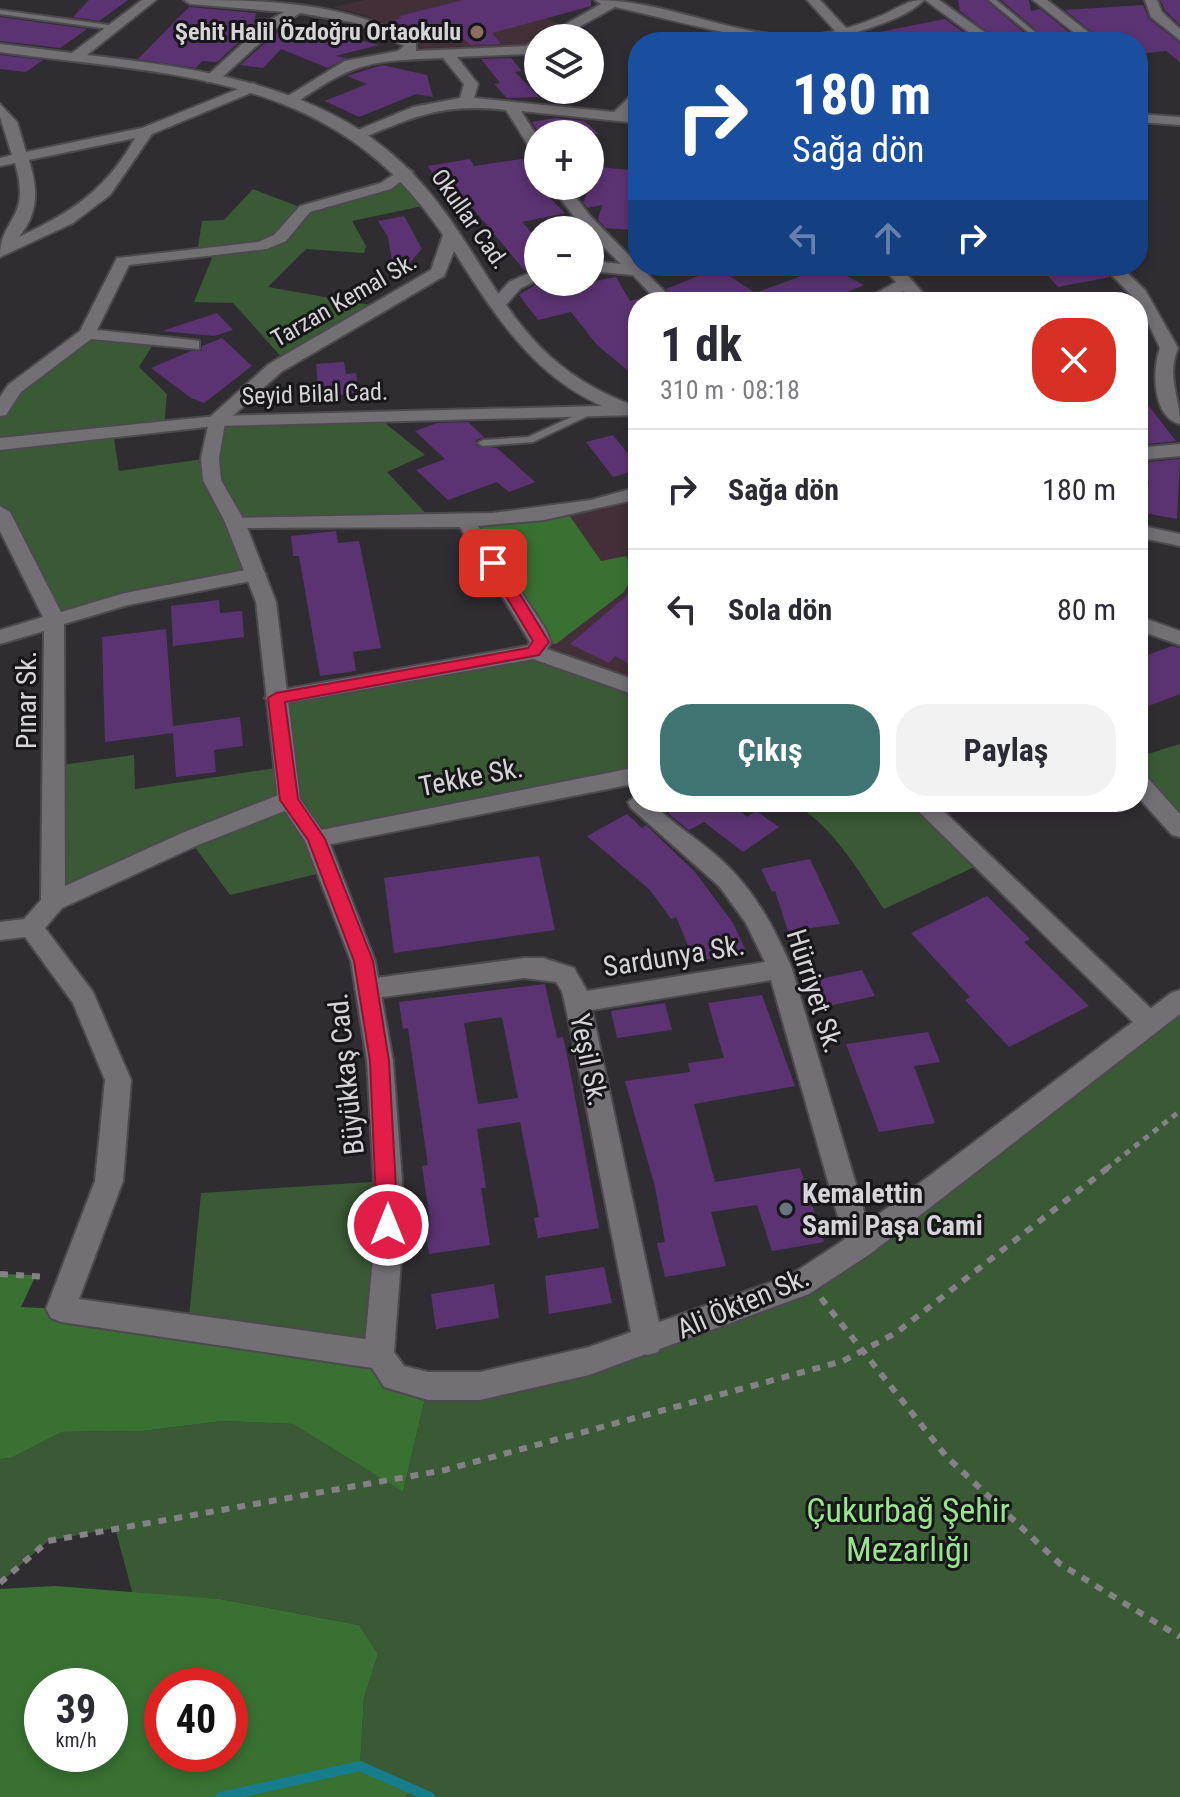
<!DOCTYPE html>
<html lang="tr">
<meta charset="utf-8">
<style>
body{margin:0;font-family:"Roboto Condensed",sans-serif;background:#f2f2f3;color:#2b2b33;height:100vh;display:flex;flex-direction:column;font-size:30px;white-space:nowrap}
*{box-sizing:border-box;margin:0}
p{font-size:26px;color:#7c7c81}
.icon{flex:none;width:44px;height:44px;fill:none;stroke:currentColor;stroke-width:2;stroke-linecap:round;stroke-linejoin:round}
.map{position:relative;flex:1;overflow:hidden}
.drawer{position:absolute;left:628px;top:292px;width:520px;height:520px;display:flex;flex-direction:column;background:#fff;border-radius:32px;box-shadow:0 4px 12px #0003}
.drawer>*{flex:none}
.hud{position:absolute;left:628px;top:32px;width:520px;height:244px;border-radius:32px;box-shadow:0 4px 12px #0003;background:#1a4fa0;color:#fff;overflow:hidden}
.fabs{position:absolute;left:524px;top:24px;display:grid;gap:16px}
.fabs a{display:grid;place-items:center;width:80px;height:80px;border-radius:50%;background:#fff;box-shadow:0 4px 12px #0003;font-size:40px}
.speed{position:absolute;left:24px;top:1668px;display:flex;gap:16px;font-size:40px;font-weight:700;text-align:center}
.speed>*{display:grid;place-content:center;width:104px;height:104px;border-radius:50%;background:#fff;box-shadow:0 4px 12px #0003;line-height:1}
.speed small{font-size:20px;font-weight:400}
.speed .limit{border:12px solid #d22;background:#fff;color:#111}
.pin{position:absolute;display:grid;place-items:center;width:68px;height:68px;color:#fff;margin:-34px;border-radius:16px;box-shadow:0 4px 12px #0006}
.me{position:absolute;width:88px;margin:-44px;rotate:0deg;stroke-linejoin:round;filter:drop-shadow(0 0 6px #0008)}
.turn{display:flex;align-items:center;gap:28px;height:168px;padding:0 32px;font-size:36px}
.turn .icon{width:104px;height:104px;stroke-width:2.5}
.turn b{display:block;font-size:56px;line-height:68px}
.lanes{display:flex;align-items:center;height:76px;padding:0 32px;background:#0003;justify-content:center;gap:40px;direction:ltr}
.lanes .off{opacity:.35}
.round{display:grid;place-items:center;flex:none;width:84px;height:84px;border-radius:32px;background:#f2f2f3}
.headline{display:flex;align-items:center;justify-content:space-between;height:136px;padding:0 32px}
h1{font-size:48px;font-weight:700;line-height:60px}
.action{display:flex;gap:16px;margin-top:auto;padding:16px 32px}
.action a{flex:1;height:92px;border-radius:32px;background:#3f7472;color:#fff;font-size:32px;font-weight:700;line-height:92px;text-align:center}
.action a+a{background:#f2f2f3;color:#2b2b33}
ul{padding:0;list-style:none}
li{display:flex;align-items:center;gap:24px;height:120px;padding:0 32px;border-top:2px solid #e1e1e2}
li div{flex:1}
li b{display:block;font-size:30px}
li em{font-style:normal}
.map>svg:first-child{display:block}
.education{fill:#422f37}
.green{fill:#3a5935}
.forest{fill:#397132;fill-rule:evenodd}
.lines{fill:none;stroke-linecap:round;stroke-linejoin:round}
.stream{stroke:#157d8b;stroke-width:10}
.building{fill:#5b3372;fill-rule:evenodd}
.lane-casing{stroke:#4d4a4f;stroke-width:4}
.street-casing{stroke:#4d4a4f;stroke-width:4}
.secondary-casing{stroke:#4d4a4f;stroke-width:4}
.path-far1{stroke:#848286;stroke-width:5;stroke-dasharray:6 6;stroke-linecap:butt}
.path{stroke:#848286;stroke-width:6;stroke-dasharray:8 8;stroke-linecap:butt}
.lane{fill:#726f75;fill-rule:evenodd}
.street{fill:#726f75;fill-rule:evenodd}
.secondary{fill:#726f75;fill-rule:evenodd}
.route{fill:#e11d48;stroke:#92132f;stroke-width:2}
.education-dot{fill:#8d6e63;stroke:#171618;stroke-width:3}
.worship-dot{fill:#6b7280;stroke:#171618;stroke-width:3}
.labels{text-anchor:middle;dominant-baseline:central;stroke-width:6;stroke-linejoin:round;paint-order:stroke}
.far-poi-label{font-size:24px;font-weight:bold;fill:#d6d4d8;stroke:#171618;text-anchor:end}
.far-street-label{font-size:24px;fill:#d6d4d8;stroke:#171618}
.street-label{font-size:28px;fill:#d6d4d8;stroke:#171618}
.poi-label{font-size:28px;font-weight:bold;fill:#d6d4d8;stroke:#171618;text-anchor:start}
.near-park-label{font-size:34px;fill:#98e58d;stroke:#171618}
</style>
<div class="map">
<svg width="1180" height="1797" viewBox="0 0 1180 1797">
<rect width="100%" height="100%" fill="#302d32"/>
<!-- education -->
<path class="education" d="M366 0H507L567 28 549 38H538V44L528 50 409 52 400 36 367 16 333 7Z
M638 493V689L534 652 565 509Z"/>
<!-- green -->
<path class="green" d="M405 172 432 204 352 221 366 246 364 253 306 249 268 287 381 307 286 362 233 303 194 302 214 253 197 254 202 221 224 220 253 189 305 209 345 199Z
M87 334 155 341 139 367 167 394 164 426 113 432 119 471 210 458 216 421 376 416 425 455 387 472 432 520 236 522 256 574 54 618 0 512V411L2 404Z
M534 652 638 689V775L317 839 329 871 230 895 189 839 53 902 54 766 134 755 135 789 283 767 276 698Z
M1180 744V829L1138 782V757Z
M792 802H920L983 863 884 909C858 870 833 826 792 802Z
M1180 1000V1797H399L410 1788 360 1766 364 1698 378 1654 359 1625 220 1599 133 1595 115 1528 48 1541 0 1583V1459L11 1458 62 1432 142 1431 223 1421 293 1424 403 1492 428 1386H480L799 1285Z
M388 1181 379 1355 188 1328 201 1193Z"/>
<!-- forest -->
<path class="forest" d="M565 509 601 561 626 556 633 575 624 592 556 644 541 642 465 520Z
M0 1274 36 1275 21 1307 61 1309 379 1355 428 1386 403 1492 293 1424 223 1421 142 1431 62 1432 11 1458 0 1459Z
M55 1586 220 1599 359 1625 378 1654 364 1698 360 1766 414 1790 403 1797H0V1589ZM42 1686H110V1754H42ZM162 1686H230V1754H162Z"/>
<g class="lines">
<!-- stream -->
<path class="stream" d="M221 1797 360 1766 430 1797"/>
</g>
<!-- building -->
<path class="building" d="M89 0H128L99 21 73 17Z
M463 0H591V6L492 33 501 44 471 45 449 28 416 36 394 20 402 18 399 16Z
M958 0H986L1035 42H1001L960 11Z
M1001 0H1029L1031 11 1040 9 1081 42H1050Z
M1160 0H1180V25L1165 10Z
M1143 5 1149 19 1180 43V62L1166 51 1138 54V42H1104L1065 10Z
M189 7 256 13 254 22H261L217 62 202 61 196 68 138 59Z
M0 17 65 26 87 29 60 48 0 41Z
M945 19 977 42H880L879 32Z
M286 25 306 27 379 45 335 56 346 58 328 68 281 49 263 68 240 65Z
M0 55 43 60 26 72 0 69Z
M511 58 522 71 515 72 539 97 507 98 494 84 500 83 481 59Z
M382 65 427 75 433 97 416 94 359 117 325 101 367 84 347 76Z
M555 118 584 121 599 134H539L532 122Z
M470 159 474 166 522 159 538 186 565 213 522 222 538 239V266L525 271 454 186 442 188 428 166Z
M600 167 638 171V212L633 230 606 228 598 220 602 205 587 208 583 202Z
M404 216 422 249 395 279 388 237 378 221Z
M828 266 864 285 824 302H678L666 289 718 268 755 293Z
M1039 266H1100L1110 277 1058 287Z
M616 277 630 301 648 296 654 302H638V379L597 345 571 312 538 320 519 295 538 283 590 282Z
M217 313 233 330 214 336 162 331Z
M222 338 252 366 204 403 191 398 151 368 191 351H201L202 346Z
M344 362 346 374 356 373 359 393 319 397 316 364Z
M1138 392 1176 441 1138 445Z
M468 422 484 437 476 440V446L497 448 535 482 509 492 497 482 448 500 416 470 445 459 415 431 437 423Z
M613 435 638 466V470L613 477 586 442Z
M1180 459 1177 519 1140 512 1149 482 1138 463Z
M336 531 338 543 359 541 381 648 353 652 356 671 320 676 299 556H293L291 536Z
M638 586V669L615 656 609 663 570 644Z
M219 600 220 613 242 611 244 637 173 646 171 606Z
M166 629 173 726 240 717 243 746 214 750 216 772 176 777 173 733 105 742 102 637Z
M1173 646 1180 648V694L1138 710V658Z
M677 802H740L734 805 747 817 756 811 779 827 743 852 704 822 689 830 686 828 668 813 682 806Z
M627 814 642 828 646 825 695 872 733 923 746 951 695 962 676 917 671 919 650 890 587 836Z
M539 856 555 930 394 953 384 878Z
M810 859 840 924 788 931 775 891 772 892 761 869Z
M987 896 1030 939 1024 942 1089 1006 1009 1047 965 1000 970 997 911 933Z
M862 970 875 996 823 1007 811 981Z
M545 984 557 1038 563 1037 569 1065 599 1228 538 1238 534 1218 539 1217 520 1122 477 1129 486 1188H481L490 1245 429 1254 424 1222 430 1221 422 1166 428 1165 408 1028 403 1029 399 1002ZM502 1017 518 1098 478 1104 464 1023Z
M762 995 795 1086 694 1104 715 1182 800 1168 824 1242 772 1251 757 1205 711 1212 726 1266 665 1277 657 1243 665 1242 655 1187 625 1081 690 1072 688 1063 724 1058 708 1003Z
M665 1003 672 1030 617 1038 611 1011Z
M928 1032 940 1062 914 1066 935 1123 879 1132 846 1044Z
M604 1267 612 1303 549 1314 545 1276Z
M494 1284 499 1318 436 1329 431 1294Z"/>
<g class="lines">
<!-- lane casing -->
<g class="lane-casing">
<path id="lane" d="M989 0H996L1047 42H1040Z
M0 10 116 26 119 28 116 30 0 14Z
M589 409 593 412 592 414 533 442 483 446 478 443 483 440 528 437Z"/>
</g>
<!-- street casing -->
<g class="street-casing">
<path id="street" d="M184 0C264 0 344 1 416 41V51L525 46 538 40V50L528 54 457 57 478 84 474 98 614 112 638 89V102L628 114 638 115V123L521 111 538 138V154L533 153 506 110C445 103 418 115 363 138H353V132L413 107 460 98 464 84 443 58C371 61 356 61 296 103H286V97L345 61 398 51 404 46 356 23 300 13 275 29 217 82H207V76L265 23 284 12 190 4Z
M595 0C666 0 734 37 801 36 829 35 860 25 885 14 900 7 907 0 924 0 910 14 889 21 870 28 783 58 701 25 615 7L559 38H542L601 4Z
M925 0H939L998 42H982Z
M1033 0H1047L1101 42H1086Z
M1145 0H1157L1162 12 1180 29V40L1151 17Z
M253 83 260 87 258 90 152 134 110 195 73 223 0 257C0 216 32 221 15 163L0 166V158L12 155 0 117V104L17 122 26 152 142 128ZM135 138C106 190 72 212 19 237 39 212 38 190 29 160Z
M1138 114 1180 117V125L1138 122Z
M405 167 413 172 391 189 310 212 286 241 267 249 129 265 97 330 193 340 199 341V349L91 339 21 392 6 415 0 416V397L8 385 80 331 117 258 258 242 274 235 300 206 381 183Z
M551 186H567L590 216 675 302H658L633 275 590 271V261L621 264 579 223Z
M882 266H899L931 302H914L904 291 882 302H861L896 282Z
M1103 266H1120L1145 290 1178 348C1166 377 1180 396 1180 424 1152 417 1152 369 1160 348L1138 302Z
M538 269V280L521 288 504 307H492L490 303 509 282Z
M638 405V415L216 426 0 450V438L216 416Z
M638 487V499L544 520 478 526 545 628 551 642 547 649 638 681V696L533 659 276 705 265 698 276 691 527 646 530 642 460 527 235 528 225 522 228 518 492 513 591 500Z
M0 506 10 512 61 612 125 593 256 568 266 574 256 580 128 605 64 624 65 886 182 833 281 794H297L300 800 297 806 198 845 62 908 45 928 93 992 131 1080 123 1181 79 1299 379 1341 389 1345 394 1355 389 1365 379 1369 61 1322 51 1318 46 1309 95 1181 105 1080 73 1003 25 937 0 940V922L24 919 41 900 44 631 0 644V630L43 617 0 531Z
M1138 616 1180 631V645L1138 630Z
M638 767V783L316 847 308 845 304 839 308 833 316 831Z
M1138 774 1146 776 1180 814V837L1172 835 1138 797Z
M638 794V802H652C670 823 697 838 718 857 753 888 774 926 792 969L874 1245 870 1254 860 1257 850 1254 846 1245 771 980 592 1010 663 1342 658 1352 648 1355 638 1352 633 1342 575 1049 562 991 556 982 524 978 368 999 359 996 355 989 359 982 368 979 524 958H543L574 968 587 991 765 962 746 923 719 886 631 808 628 802Z
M909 802H934L1159 1016 1163 1023 1159 1030 1150 1033 1141 1030Z"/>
</g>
<!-- secondary casing -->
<g class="secondary-casing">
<path id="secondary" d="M142 0H156L87 55C196 68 320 84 403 164 494 251 500 360 638 407V418C547 396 501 326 454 251L444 276 281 372 225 423 219 458 221 480 245 522 276 602 300 799 328 839 375 961 393 1061 402 1181V1247L394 1352 404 1366 428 1372H480L589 1347 789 1276 850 1236 1171 993 1180 990V1014L870 1254 809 1294 589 1375 480 1400H428L384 1387 364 1355 374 1247V1181L367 1061 351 961 305 841 278 800 256 602 225 522 203 480 201 458 210 417 269 364 431 270 443 235C334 72 175 76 0 52V44L72 53Z
M807 0H820L859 42H845Z
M1180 444V456L1138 460V448Z
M1138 525 1180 534V546L1138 537Z"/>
</g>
<!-- path-far1 -->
<path class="path-far1" d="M1106 1169 1180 1111"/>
<!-- path -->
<path class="path" d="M0 1274 47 1277
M821 1298 946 1456 1060 1564 1180 1637
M0 1583 48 1541 445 1470 843 1361 896 1333 1109 1167"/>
<!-- lane -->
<use href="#lane" class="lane"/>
<!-- street -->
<use href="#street" class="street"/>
<!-- secondary -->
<use href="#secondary" class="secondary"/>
</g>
<!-- route -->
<path class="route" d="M488 560H499L549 642 539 655 285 702 298 799 325 839 373 961 389 1061 398 1225 395 1232H380L377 1225 370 1061 354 961 308 840 280 800 268 698 276 693 528 648 533 641 486 563Z"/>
<!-- markers -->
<circle class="education-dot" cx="477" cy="32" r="8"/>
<circle class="worship-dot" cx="786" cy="1209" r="8"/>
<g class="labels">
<!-- far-poi labels -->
<g class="far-poi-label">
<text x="461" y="32">Şehit Halil Özdoğru Ortaokulu</text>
</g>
<!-- far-street labels -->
<g class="far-street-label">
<text transform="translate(470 219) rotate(55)">Okullar Cad.</text>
<text transform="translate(344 300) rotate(-30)">Tarzan Kemal Sk.</text>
<text transform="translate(315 394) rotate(-2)">Seyid Bilal Cad.</text>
</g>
<!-- street labels -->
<g class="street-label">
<text transform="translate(26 700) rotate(-90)">Pınar Sk.</text>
<text transform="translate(471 777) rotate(-11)">Tekke Sk.</text>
<text transform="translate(674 956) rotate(-9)">Sardunya Sk.</text>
<text transform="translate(815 991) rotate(72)">Hürriyet Sk.</text>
<text transform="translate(589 1060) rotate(78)">Yeşil Sk.</text>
<text transform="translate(346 1074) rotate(-96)">Büyükkaş Cad.</text>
<text transform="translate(743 1303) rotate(-23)">Ali Ökten Sk.</text>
</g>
<!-- poi labels -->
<g class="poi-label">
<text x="802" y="1193">Kemalettin<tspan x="802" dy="32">Sami Paşa Cami</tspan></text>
</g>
<!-- near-park labels -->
<g class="near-park-label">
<text x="908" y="1510">Çukurbağ Şehir<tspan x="908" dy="39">Mezarlığı</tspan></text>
</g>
</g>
</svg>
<div class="fabs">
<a><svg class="icon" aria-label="layers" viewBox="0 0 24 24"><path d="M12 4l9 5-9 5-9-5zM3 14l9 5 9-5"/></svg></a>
<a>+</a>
<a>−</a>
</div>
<div class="speed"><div>39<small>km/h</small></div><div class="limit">40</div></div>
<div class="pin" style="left:493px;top:563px;background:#d93025"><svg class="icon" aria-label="arrive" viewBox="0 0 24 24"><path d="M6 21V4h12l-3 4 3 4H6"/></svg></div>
<svg class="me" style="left:388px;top:1225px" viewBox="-20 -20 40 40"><circle r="17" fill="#e11d48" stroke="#fff" stroke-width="3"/><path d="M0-11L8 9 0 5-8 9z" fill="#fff"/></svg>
<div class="hud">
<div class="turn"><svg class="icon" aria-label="right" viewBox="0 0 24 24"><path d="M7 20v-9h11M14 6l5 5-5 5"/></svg><div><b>180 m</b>Sağa dön</div></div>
<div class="lanes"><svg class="icon off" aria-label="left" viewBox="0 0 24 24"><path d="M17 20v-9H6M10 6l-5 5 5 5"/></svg><svg class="icon off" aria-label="ahead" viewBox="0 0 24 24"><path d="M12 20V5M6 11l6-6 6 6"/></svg><svg class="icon" aria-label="right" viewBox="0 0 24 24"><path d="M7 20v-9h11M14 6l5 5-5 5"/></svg></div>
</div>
<section class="drawer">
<div class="headline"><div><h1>1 dk</h1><p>310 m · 08:18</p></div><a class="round" style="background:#d93025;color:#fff"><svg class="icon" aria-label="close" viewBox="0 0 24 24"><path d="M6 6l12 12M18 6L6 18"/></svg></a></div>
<ul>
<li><svg class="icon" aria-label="right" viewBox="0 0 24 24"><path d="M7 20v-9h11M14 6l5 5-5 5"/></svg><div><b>Sağa dön</b></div><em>180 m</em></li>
<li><svg class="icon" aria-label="left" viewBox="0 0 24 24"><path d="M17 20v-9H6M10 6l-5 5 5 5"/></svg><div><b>Sola dön</b></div><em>80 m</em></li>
</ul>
<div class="action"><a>Çıkış</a><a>Paylaş</a></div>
</section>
</div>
